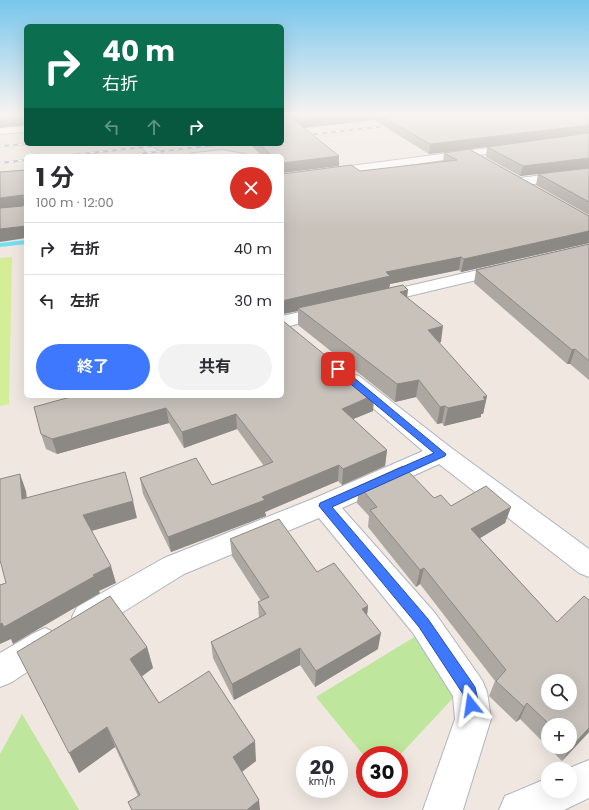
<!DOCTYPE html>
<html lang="ja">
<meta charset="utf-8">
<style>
body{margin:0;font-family:Poppins,"Noto Sans JP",sans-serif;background:#f2f2f3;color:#2b2b33;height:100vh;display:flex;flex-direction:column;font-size:15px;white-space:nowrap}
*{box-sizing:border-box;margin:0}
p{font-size:13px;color:#7c7c81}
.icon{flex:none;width:22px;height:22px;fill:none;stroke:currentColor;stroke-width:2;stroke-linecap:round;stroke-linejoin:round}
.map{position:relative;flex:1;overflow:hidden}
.side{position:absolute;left:24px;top:154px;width:260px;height:244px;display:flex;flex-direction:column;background:#fff;border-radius:6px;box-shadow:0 4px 16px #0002}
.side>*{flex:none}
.hud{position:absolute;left:24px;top:24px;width:260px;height:122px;border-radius:6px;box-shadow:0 4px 16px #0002;background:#0b6e4f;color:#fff;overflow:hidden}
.tools{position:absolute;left:541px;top:674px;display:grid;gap:8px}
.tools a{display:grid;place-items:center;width:36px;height:36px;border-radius:50%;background:#fff;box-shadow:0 4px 16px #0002;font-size:20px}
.speed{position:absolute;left:296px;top:746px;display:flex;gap:8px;font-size:20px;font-weight:700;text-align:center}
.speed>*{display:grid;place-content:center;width:52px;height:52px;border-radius:50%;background:#fff;box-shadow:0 4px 16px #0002;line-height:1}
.speed small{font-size:10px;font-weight:400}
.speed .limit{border:6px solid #d22;background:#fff;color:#111}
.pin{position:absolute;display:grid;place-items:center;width:34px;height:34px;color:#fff;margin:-17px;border-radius:8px;box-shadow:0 2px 6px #0006}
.me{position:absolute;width:44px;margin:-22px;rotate:345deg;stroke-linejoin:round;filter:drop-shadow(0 0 3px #0008)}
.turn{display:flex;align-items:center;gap:14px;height:84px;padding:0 12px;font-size:18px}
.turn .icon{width:52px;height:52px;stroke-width:2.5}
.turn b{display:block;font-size:28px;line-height:34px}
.lanes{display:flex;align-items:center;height:38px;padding:0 12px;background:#0003;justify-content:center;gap:20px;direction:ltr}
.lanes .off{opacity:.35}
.round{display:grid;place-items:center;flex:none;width:42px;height:42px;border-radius:21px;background:#f2f2f3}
.overview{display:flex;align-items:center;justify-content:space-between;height:68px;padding:0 12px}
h1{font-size:24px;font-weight:700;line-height:30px}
.cta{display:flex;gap:8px;margin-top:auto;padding:8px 12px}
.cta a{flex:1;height:46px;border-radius:24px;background:#3d78ff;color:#fff;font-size:16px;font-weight:700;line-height:46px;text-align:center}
.cta a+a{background:#f2f2f3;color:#2b2b33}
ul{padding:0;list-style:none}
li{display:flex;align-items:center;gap:12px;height:52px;padding:0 12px;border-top:1px solid #e1e1e2}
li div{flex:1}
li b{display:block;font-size:15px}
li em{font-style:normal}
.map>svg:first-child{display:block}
.green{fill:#bee69c}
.pitch{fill:#d3ee97}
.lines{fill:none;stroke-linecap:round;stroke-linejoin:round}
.stream{fill:#71e0f3;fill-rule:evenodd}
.minor-casing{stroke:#b0b4be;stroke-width:2}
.path{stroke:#c9c9c9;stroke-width:1;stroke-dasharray:1.5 1;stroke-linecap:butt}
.minor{fill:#fff;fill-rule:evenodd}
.rail-casing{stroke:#a2a8b8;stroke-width:2}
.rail{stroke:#fff;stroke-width:1.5;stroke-dasharray:4.5;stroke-linecap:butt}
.path-bridge{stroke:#c9c9c9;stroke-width:1;stroke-dasharray:1.5 1;stroke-linecap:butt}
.wall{fill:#aca7a1}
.shaded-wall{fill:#8c8883}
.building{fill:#c8c2bb;stroke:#8c8883;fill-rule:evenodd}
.route{fill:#3d78ff;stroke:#284ea6}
</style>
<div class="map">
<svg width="589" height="810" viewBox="0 0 589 810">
<rect width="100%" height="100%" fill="#efe7e0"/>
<!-- green -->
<path class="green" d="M416 636 454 697 399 756 365 755V757L316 697Z
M22 714 79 810H0V754Z"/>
<!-- pitch -->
<path class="pitch" d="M12 257 9 404 0 406V258Z"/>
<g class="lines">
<!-- stream -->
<path class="stream" d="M26 240V244L0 247V243Z"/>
<!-- minor casing -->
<g class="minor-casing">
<path id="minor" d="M26 126V132L0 134V128Z
M137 144H149L165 156H152Z
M517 144 522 147 521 149 282 183V175Z
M222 150 245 154 247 156H189L191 154 195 153Z
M500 168 520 178 589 169V177L518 186 496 175 494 172 496 169Z
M504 264 510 266 512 269 510 272 380 303 374 302 371 298 374 294Z
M327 306 333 307 336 311 333 315 282 328V316Z
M352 374 359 376 450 447 589 549V577L579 573 439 464 342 508 435 613 482 680 487 692 491 719 463 810H423L455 719 453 696 413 633 319 518 184 574 99 627 88 631 77 627 72 617 77 607 164 558 315 498 423 451 345 384 342 380 345 376Z
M45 628 56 633 61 643 56 653 12 682 0 687V653L34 633Z
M589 760V798L564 810H499L505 796 548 778V791H570V769H567Z"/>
</g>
<!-- path -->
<path class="path" d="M314 138 354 134"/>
<!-- minor -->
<use href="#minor" class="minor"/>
<!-- rail casing -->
<g class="rail-casing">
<path id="rail" d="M282 138 394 125
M0 146 27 144
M138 154 225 144
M63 156 172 144
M0 163 26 160"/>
</g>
<!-- rail -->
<use href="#rail" class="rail"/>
<!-- path-bridge -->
<path class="path-bridge" d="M338 123 354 134"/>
</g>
<!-- wall -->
<path class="wall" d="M282 115H589V215L536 185 538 174 520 176 486 157 487 147 429 154 374 120 304 128 339 156V166L282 156H262L250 144H282Z
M444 153 589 216V243L461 272 459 270 390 284 389 288 408 297 441 342 439 343 487 396 483 414H481V417L444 426 442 423 437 424 416 397 395 402 298 325V311L282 314 360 171 443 162Z
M589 244V380L570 364H567L474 283 476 270Z
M374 395 373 411 353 419 387 450 385 466 342 485 338 481 265 512 266 516 171 552 143 494 140 478 212 485 264 466 237 429 184 448 169 423 57 454 46 449 41 434 34 407Z
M359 486 434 498 451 506 511 507 505 523 480 538 557 622 589 600V732L562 761 548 747H570V725H548V747L520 719 516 722 489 696 495 681 420 584 416 587 368 527 369 516 357 503Z
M230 539 317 572 368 606 367 616 378 649 315 687 300 665 234 700 213 658 211 642 259 618 258 602 261 601 232 556Z
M147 647 153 668 142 676 159 703 256 761 242 772 260 810H132L128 802 138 796 115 747 79 773Z"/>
<!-- shaded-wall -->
<path class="shaded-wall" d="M337 115H374V120L293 129V119Z
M26 117V125L0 128V120Z
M589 125V134L429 154 430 144Z
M339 156V166L282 173V163Z
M589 158V168L520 176 523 166Z
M23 195 26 207 0 210V198Z
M26 226V238L0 242V229Z
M589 231V243L461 272 464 259Z
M461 257 459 270 390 284 389 289 298 308V311L282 314V301L386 272Z
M408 290 406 306 400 292Z
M443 326 441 342 425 347 428 330Z
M575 349 570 364H567L572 350Z
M419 380 416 397 395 402 397 384Z
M374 395 373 411 341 424 342 409Z
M487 396 483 414H481V417L444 426 448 408Z
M445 406 442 423 437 424 440 407Z
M166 408 169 423 57 454 52 439Z
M236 414 237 429 184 448 182 432Z
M387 450 385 466 342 485 343 469Z
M339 465 338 481 265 512 266 516 171 552 168 537Z
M20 474 26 491 29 516 22 499Z
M133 501 137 518 88 532 83 515Z
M511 507 505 523 467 546 471 529Z
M111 566 116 583 99 591 100 593 13 644 11 639 0 644V624L93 575Z
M424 568 420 584 416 587 420 570Z
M368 606 366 623 362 609Z
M381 633 378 649 315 687 316 671Z
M147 647 153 668 137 680 130 659Z
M300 648V665L234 700 232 684Z
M527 703 520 719 516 722 524 707Z
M107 727 115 747 79 773 69 753Z
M589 728V732L562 761 572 746Z
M255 741 256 761 236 776 233 757Z
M259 800 260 810H247Z"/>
<!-- building -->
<path class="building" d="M0 115H26V117L0 120Z
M282 115H337L293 119 339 156 282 163V156H272L260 144H282Z
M380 115H589V125L430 144Z
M589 133V158L523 166 487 147Z
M469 149 587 215 589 216V231L464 259 461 257 386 272 390 276 282 301V174L351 165 360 171 457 160 444 153Z
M589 168V202L538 174Z
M26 170V226L0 229V208L23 206 24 204V196L23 195 0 198V172Z
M589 244V361L575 349 572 350 476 270Z
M403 285 408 290 400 292 443 326 428 330 487 396 483 397 485 400 448 408 445 406 440 407 419 380 397 384 298 308Z
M282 320 374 395 342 409 387 450 343 469 339 465 262 497 265 500 168 537 140 478 196 458 212 485 273 462 236 414 182 432 166 408 52 439 41 434 34 407 74 396H282Z
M403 466 434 498 441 495 451 506 486 486 511 507 471 529 557 622 584 596 589 600V728L572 746 570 745V725H550L527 703 524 707 496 681 506 670 424 568 420 570 370 510 377 507 359 486ZM548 681H570V703H548Z
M125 472 133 501 83 515 111 566 93 575 95 576 4 627 2 623 0 624V585L6 583 0 560V479L20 474 22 499Z
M279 519 317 572 334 563 368 606 362 609 381 633 316 671 300 648 232 684 211 642 266 614 258 602 269 597 230 539Z
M110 596 147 647 130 659 159 703 209 671 255 741 233 757 259 800 247 810H132L128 802 140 795 107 727 69 753 17 652Z"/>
<!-- sky -->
<linearGradient id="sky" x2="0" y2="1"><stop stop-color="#78c6ec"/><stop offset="0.5" stop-color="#f8f4f1"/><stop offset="1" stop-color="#f8f4f1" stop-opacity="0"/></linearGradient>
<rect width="589" height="228" fill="url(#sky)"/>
<!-- route -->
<path class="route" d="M338 366 341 367 446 454 445 456 332 507 428 619 475 687 479 705 476 710 471 712 466 710 463 694 419 627 319 506 320 503 434 453 335 371 334 369Z"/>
</svg>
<div class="tools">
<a><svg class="icon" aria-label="search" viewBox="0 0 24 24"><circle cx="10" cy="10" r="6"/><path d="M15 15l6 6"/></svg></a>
<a>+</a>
<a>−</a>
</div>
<div class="speed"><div>20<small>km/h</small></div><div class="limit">30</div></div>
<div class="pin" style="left:338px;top:369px;background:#d93025"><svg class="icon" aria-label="arrive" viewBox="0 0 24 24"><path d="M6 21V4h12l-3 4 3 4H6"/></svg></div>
<svg class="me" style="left:471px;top:705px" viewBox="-20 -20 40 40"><path d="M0-17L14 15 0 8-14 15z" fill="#3d78ff" stroke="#fff" stroke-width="4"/></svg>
<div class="hud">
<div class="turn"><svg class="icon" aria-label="right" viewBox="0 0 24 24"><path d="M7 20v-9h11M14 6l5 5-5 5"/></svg><div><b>40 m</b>右折</div></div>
<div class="lanes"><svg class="icon off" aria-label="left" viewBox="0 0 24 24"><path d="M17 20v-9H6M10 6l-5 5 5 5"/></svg><svg class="icon off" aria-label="ahead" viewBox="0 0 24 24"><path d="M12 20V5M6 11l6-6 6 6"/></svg><svg class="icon" aria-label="right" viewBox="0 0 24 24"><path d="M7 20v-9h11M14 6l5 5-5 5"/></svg></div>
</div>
<section class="side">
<div class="overview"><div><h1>1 分</h1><p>100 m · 12:00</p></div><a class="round" style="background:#d93025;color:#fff"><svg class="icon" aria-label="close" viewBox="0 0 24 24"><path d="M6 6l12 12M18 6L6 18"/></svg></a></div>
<ul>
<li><svg class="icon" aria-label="right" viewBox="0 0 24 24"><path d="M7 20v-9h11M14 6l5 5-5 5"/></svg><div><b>右折</b></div><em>40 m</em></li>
<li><svg class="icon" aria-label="left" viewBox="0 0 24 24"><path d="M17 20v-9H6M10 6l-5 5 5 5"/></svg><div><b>左折</b></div><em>30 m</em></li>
</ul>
<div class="cta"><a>終了</a><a>共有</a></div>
</section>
</div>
